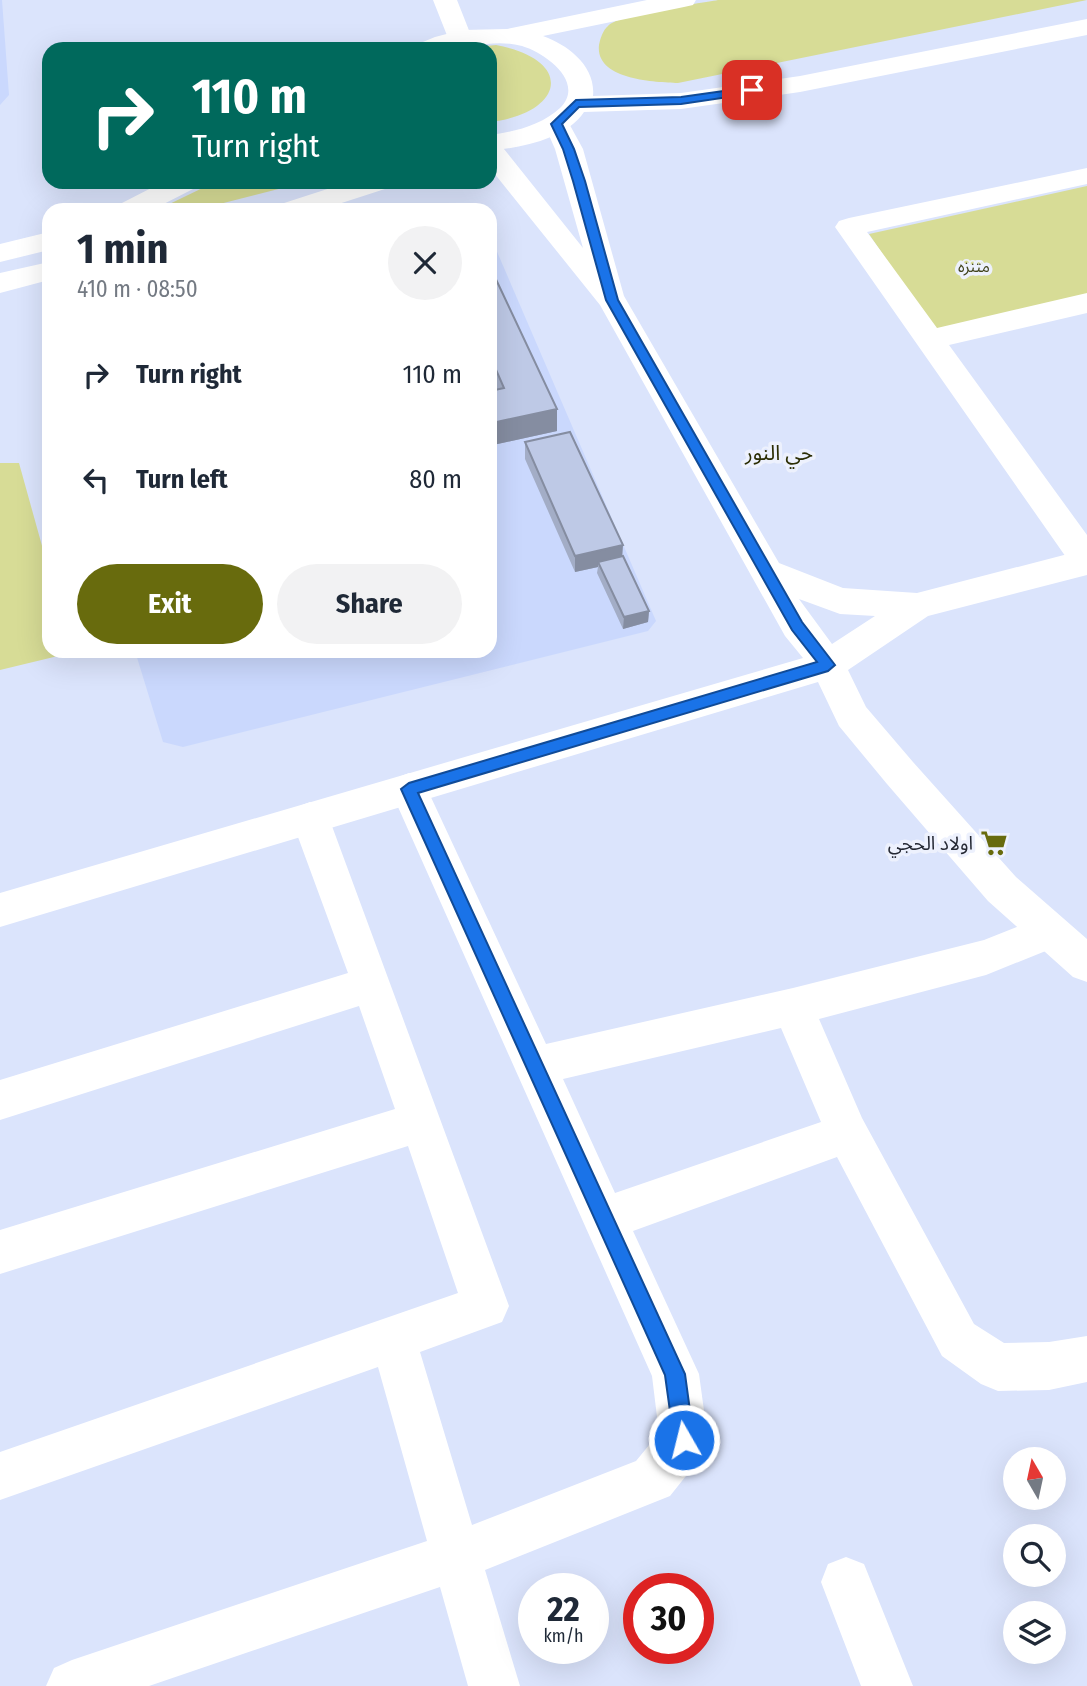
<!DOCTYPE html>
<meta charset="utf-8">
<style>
body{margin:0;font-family:"Fira Sans Condensed","Noto Sans Arabic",sans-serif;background:#f2f2f3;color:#1f2937;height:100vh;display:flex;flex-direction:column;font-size:26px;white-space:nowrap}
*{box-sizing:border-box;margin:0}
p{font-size:23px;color:#747a83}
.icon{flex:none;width:38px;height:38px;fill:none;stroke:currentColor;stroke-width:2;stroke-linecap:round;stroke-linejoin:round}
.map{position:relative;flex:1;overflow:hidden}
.sheet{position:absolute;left:42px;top:203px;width:455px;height:455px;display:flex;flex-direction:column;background:#fff;border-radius:21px;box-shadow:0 7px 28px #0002}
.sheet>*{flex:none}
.banner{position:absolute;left:42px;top:42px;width:455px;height:147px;border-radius:21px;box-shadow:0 7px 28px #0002;background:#00695c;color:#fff;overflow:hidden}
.needle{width:46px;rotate:351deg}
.tools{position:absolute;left:1003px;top:1447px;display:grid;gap:14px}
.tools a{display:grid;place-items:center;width:63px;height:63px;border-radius:50%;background:#fff;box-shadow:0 7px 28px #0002;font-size:35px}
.speed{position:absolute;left:518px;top:1573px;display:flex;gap:14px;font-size:35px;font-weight:700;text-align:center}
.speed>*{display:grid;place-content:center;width:91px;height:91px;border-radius:50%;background:#fff;box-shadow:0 7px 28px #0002;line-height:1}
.speed small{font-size:18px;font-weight:400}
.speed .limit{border:10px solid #d22;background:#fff;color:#111}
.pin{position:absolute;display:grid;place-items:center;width:60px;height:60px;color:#fff;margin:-30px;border-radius:14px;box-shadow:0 4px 10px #0006}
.me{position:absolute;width:77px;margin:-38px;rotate:352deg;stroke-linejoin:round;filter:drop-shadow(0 0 5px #0008)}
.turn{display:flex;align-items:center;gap:24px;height:147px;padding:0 35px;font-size:32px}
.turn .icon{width:91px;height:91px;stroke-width:2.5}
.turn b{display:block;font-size:49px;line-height:60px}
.round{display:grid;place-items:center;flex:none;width:74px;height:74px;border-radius:37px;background:#f2f2f3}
.headline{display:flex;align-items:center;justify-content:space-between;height:119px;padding:0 35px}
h1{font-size:42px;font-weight:700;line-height:52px}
.action{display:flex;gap:14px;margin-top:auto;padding:14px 35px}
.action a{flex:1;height:80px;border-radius:42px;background:#686b0d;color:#fff;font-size:28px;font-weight:700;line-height:80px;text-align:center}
.action a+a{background:#f2f2f3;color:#1f2937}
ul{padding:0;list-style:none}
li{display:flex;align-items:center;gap:21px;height:105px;padding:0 35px}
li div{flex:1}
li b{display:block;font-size:26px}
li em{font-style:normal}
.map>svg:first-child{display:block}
.built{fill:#cad8fd}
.green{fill:#d7dc96}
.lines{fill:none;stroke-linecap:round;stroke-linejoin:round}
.minor{fill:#fff;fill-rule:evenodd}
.tertiary{fill:#fff;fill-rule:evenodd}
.secondary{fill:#fff;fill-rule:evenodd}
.wall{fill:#a3adc6}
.shaded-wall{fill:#858da1}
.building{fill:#bec9e6;stroke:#858da1;stroke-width:2}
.route{fill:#1a73e8;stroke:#114b97;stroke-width:2}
.labels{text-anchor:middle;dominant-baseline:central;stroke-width:7;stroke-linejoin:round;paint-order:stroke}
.far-park-label{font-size:16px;fill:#3f421a;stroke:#edf1fd}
.poi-label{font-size:19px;fill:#242833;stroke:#edf1fd;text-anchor:end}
.neighbourhood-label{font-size:21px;fill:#2c2e04;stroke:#edf1fd}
</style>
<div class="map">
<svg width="1087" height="1686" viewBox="0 0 1087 1686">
<rect width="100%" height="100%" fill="#dbe4fc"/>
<!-- built -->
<path class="built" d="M0 0H2L9 95 0 105Z
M490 246 495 247 656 621 648 631 183 747 163 742 135 651H490Z"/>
<!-- green -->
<path class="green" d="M718 0H1087L678 83C655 82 595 80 599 45 600 39 603 30 608 26 621 13 697 4 718 0Z
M496 45C576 60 564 113 490 122V49H457Z
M215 182H306L196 210H157Z
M1087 186V294L934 330 869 234Z
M0 463H19L49 571V651H64L58 656 0 670Z"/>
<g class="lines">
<!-- minor -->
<path class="minor" d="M433 0H457L472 38 468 43 459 46 450 43Z
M1087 168V184L867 232 937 328 1087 293V313L949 345 1087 535V574L1075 570 835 227 839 221 849 218Z
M409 773 422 778 546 1044 793 988 984 940 1049 914 1063 920 1069 932 1063 944 986 975 819 1019 862 1118 974 1324 1004 1343 1049 1342 1087 1336V1382L1049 1390 998 1391 981 1384 942 1356 837 1157 633 1231 699 1374 708 1440 701 1457 670 1496 485 1570 520 1686H468L440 1587 149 1686H46L54 1668 72 1660 427 1541 378 1367 0 1500V1452L458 1293 408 1146 0 1274V1230L395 1109 359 1006 0 1120V1080L348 973 291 818 297 807 310 802 323 807 329 818 509 1306 502 1322 420 1352 472 1525 636 1461 659 1433 652 1376 390 789 396 778ZM781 1028 821 1122 615 1193 563 1079Z
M846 1557 864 1564 913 1686H861L821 1582 828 1564Z"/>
<!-- tertiary -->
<path class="tertiary" d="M557 116 566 118 583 149 624 296 779 563 843 588 917 593 1087 549V575L928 616 848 670 866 707 913 762 1016 877 1087 939V982L1073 977 988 901 887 784 839 726 818 682 0 927V893L803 658 785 636 600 305 490 168V142L500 144 583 248 555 149 544 124 548 118ZM799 599 840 614 875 616 832 644Z"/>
<!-- secondary -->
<path class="secondary" d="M647 0H696L693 5 684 7 543 36C568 45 596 66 593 96L681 93 800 76 1087 19V35L800 92 681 109 584 112C565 140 521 147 490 151V135C514 132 542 125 560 108 586 82 545 53 522 46 496 39 472 47 447 49 436 50 425 49 414 49L418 44 435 37 462 30 507 29Z
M163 182H199L195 188 152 210H116L120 204Z
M349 182H392L388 188 320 210H277L281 204Z
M49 232V250L0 262V244Z
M49 262V280L0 293V273Z"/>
</g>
<!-- wall -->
<path class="wall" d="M490 274 557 409V431L493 445 490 438V391L496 390 490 376Z
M525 442 622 556 649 611 648 622 623 629 597 573 598 567 575 572 525 459Z"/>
<!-- shaded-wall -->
<path class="shaded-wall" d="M557 409V431L493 445 492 423Z
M623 545 622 561 598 562V567L575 572V556Z
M649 611 648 622 623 629 624 617Z"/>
<!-- building -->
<path class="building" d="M493 273 557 409 492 423 490 419V391L504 388 490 356V274Z
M570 432 623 545 575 556 525 442Z
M623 556 649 611 624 617 598 562Z"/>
<!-- route -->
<path class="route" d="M752 87 756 88V93L681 104 579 107 562 124 574 149 585 181 618 300 802 622 835 665 828 671 418 793 685 1374 694 1440 691 1447 684 1450 677 1447 674 1440 665 1375 401 789 409 783 817 662 792 630 606 300 573 181 563 149 551 124 576 100 681 97Z"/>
<!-- icons -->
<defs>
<g id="supermarket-bare" transform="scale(2.1)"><path d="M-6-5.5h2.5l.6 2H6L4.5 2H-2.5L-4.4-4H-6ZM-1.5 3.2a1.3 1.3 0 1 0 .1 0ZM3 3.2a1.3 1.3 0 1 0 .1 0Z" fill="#686b0d" stroke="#edf1fd" stroke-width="2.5" paint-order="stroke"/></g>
</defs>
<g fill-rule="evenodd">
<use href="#supermarket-bare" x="994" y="843"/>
</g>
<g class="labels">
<!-- far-park labels -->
<g class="far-park-label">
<text x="974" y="266">متنزه</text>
</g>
<!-- poi labels -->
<g class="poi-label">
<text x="973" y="843">اولاد الحجي</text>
</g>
<!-- neighbourhood labels -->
<g class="neighbourhood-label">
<text x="779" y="453">حي النور</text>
</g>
</g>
</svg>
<div class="tools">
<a><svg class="needle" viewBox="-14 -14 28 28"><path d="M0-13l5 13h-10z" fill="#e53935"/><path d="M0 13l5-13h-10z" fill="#747a83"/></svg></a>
<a><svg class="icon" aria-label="search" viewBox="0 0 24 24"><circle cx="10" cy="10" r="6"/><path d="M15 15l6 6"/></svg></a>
<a><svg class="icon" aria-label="layers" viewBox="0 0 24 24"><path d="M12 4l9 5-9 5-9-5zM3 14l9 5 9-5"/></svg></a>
</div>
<div class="speed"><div>22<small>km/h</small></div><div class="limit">30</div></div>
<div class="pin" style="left:752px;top:90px;background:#d93025"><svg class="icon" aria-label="arrive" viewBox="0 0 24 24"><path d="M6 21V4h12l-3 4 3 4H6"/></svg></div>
<svg class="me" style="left:684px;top:1440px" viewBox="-20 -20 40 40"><circle r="17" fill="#1a73e8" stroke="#fff" stroke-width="3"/><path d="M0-11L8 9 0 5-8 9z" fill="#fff"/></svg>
<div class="banner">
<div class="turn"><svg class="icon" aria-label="right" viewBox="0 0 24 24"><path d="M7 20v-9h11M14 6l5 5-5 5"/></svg><div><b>110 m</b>Turn right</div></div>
</div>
<section class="sheet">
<div class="headline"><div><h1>1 min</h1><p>410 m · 08:50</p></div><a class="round"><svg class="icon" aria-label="close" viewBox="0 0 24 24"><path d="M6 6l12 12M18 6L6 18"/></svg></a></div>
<ul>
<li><svg class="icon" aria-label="right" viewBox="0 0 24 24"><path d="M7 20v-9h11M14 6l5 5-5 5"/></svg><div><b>Turn right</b></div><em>110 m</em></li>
<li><svg class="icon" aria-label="left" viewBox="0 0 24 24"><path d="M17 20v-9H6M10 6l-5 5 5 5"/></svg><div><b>Turn left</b></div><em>80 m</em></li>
</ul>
<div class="action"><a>Exit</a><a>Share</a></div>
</section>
</div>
